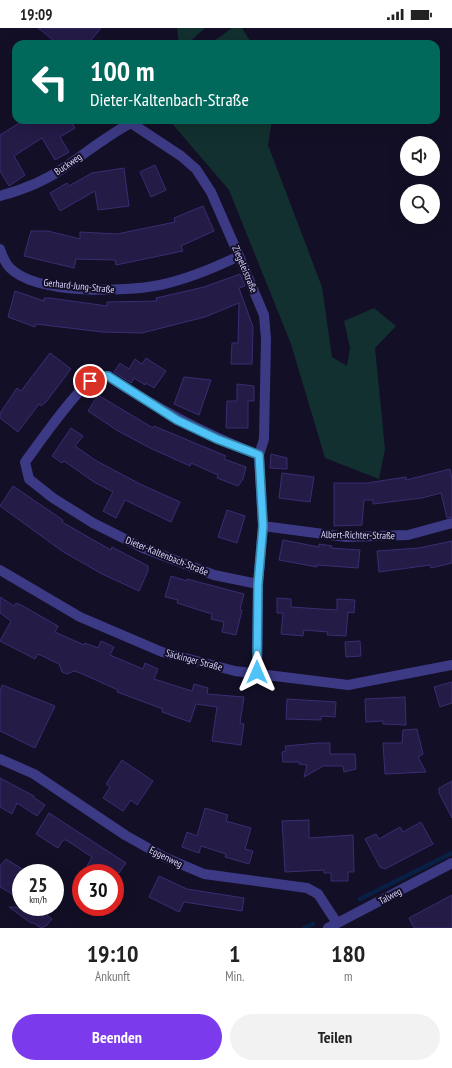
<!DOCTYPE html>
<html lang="de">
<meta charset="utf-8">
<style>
body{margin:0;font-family:"PT Sans Narrow",sans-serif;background:#f2f2f2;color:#222;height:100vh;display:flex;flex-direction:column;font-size:15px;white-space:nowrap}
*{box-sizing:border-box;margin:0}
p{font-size:13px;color:#767676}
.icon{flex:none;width:22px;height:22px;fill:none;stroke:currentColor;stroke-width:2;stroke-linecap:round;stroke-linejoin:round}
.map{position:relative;height:900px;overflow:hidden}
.side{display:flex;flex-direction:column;background:#fff;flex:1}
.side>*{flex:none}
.hud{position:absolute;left:12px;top:12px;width:428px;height:84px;border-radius:12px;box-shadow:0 4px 16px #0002;background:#00695c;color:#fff;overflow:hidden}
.buttons{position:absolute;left:400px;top:108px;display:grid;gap:8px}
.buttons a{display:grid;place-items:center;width:40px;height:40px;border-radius:50%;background:#fff;box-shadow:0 4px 16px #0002;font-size:20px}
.speed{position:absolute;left:12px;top:836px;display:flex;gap:8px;font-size:20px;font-weight:700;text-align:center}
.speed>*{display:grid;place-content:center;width:52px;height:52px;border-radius:50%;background:#fff;box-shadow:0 4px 16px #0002;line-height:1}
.speed small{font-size:10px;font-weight:400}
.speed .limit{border:6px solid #d22;background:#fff;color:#111}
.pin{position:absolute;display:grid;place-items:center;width:34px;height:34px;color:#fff;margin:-17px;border:2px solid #fff;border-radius:50%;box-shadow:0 1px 4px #0007}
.me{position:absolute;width:44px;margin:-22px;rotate:0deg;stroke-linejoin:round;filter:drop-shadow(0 0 3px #0008)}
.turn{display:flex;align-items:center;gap:14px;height:84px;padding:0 12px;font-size:18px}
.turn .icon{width:52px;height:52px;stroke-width:2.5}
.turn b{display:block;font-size:28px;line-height:34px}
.eta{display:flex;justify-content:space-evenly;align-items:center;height:68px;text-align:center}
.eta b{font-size:24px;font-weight:700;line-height:28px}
.primary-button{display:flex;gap:8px;margin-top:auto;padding:8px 12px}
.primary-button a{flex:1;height:46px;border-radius:24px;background:#7c3aed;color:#fff;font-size:16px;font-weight:700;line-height:46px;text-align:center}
.primary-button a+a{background:#f2f2f2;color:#222}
.status{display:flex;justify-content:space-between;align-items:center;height:28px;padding:0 20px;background:#fff;direction:ltr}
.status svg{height:11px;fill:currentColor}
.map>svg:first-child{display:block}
.green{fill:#12302f}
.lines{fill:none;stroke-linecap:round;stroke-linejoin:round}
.stream{stroke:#0a1f44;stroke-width:4.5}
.building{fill:#241b47;stroke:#3b2d73}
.minor{stroke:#3d3a85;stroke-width:10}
.route-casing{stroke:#337fa1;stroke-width:10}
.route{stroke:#4fc3f7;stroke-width:7}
.labels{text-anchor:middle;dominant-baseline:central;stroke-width:4;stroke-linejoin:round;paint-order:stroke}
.street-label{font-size:10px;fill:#d9d4ff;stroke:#130f26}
</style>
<div class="status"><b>19:09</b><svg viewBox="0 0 49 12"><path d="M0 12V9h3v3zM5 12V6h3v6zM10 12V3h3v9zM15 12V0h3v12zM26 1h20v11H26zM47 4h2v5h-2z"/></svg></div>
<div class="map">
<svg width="452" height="900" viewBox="0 0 452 900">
<rect width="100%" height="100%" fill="#130f26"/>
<!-- green -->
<path class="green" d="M177 0H205L187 16H179Z
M232 0H242L252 16H210Z
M169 92H272L268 117 322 259 332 329 347 338 350 320 344 293 374 280 396 298 375 320 385 421 379 451 325 430 291 316 229 162Z"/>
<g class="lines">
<!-- stream -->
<path class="stream" d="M360 871 452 825
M304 900 313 896"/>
</g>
<!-- building -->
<path class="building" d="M38 0H101L88 16H58Z
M24 92H70L75 100 60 109 69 124 55 132 42 110 14 128 25 147 9 158 0 143V107Z
M155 137 166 162 151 169 140 144Z
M124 140 129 178 98 182 95 163 60 183 50 165 67 155 69 158 92 145Z
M203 178 214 203 181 218 183 223 116 237 115 232 76 231 74 240 24 228 31 203H48L80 211V204L117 206 175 194 174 190Z
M240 246 245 258 239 260 253 299 252 336H231L232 315H238L239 275 205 289 142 305 102 304 36 296 35 299 8 289 15 263 44 273V270H50L107 278V274L157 273 156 270 204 259Z
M50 325 71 341 46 374 41 378 39 376 18 404 0 390V385L17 360 21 363Z
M146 330 166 343 154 360 146 355 145 357 134 350 131 355 114 344 120 335 129 341 135 331 142 336Z
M184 349 211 352 199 387 174 376Z
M237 356 254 358V373H248V400H226L227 373H237Z
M98 367 153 400 154 398 226 428 224 431 246 439 243 451 238 458 217 450 218 447 191 435 190 438 152 421 118 403 88 383Z
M71 400 83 408 75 418 95 432 140 456 180 474 171 494 125 472 116 490 103 483 113 464 94 454 64 433 62 435 52 428Z
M271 426 287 430V441L270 440Z
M450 441 452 451V489L447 490 441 465 422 470 373 476V472H364L362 497 334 498V455H367L406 449V452Z
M282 445 314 449 310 474 279 470Z
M13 458 63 492 62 494 111 522 112 519 148 538V543L139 563 102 546 62 523 0 478Z
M227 482 245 488 237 515 218 509Z
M283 512 319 519V516L332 518 331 520 360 522 358 540 317 537V539L279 532Z
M452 513V535L431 540 430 537 379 544 377 523 419 520Z
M171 548 187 553V551L244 566 240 581 242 582 236 607 222 604 224 594 211 591 212 586 177 575 178 572 165 569Z
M0 569 14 578 16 575 21 577 58 598 55 604 84 617 85 615 98 620 101 613 114 619 110 627 143 641 145 635 158 641 154 651 192 663 194 656 208 660 207 666 244 669 240 695 244 696 241 717 212 713 217 679 196 676 190 694 162 684 163 681 117 664 118 662 80 645 74 643 67 646 62 644 59 636 38 626 35 631 0 613 11 593 0 585Z
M277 570 291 571V579L337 582V571L355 572 354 585 348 584 346 608 327 607 328 604 304 602 303 608 281 606 283 585H277Z
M360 613 361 628 346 629 345 614Z
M452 654V675L440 679 434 659Z
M2 657 55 678 35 720 0 703V664Z
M405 669 406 697 383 696V693L366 694 365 671Z
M287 671 336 674 335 689 321 688V692L286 691Z
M417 701 423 726 418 729 426 744 385 746 383 715H402L403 702Z
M318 715H330V726H355L356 741 344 744 343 738H323L304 749 307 737 299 736V734H283L282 724 286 723 285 718Z
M122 732 153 753 137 777 131 772 123 783 103 770 110 759 106 756Z
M0 750 34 768 33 769 45 777 37 788 17 775 12 786 0 779Z
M452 753V790L439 765V760Z
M205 780 228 787 226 793 251 800 245 821 253 823 249 836 225 829 226 826 201 818 199 825 182 819 187 804 197 808Z
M49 785 126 835 119 845H98L87 838 92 829 66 812H63L58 820 36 806Z
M309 792V810L353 807 354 844H348V853H331V845H324V842L285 844 282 793Z
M421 794 433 816 385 841 380 839 365 811 376 806 379 811 400 799 403 804Z
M6 831 24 842 21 845V871L0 859V838Z
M159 848 187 861 244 870 242 883 184 874 179 884 149 869Z
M452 867V900H414L409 890Z
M9 879H52L47 887 52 891 46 898 41 900 34 895H31Z"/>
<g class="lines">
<!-- minor -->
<path class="minor" d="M0 168C22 162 43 154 62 141 85 126 106 108 131 95L181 128 196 141 211 164 239 228 264 287 266 311 264 411 259 427 263 498 258 556 257 644
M0 221C2 227 5 235 10 240 37 267 125 264 160 257 188 251 214 240 239 228
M263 498 346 509 408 507 452 495
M0 542 80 589 162 624 235 643 348 657 452 637
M258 556 214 547 143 520 93 495 53 470 29 451 25 434C37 418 80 356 96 349 99 348 104 348 108 348 157 381 204 406 259 427
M0 731 34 746 125 807 164 829 204 846 307 860 318 866 337 895
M328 900 452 835"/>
</g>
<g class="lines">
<!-- route casing -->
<g class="route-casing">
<path id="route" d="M90 353 97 348H108L177 392 217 411 259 427 263 498 258 556 257 644"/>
</g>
<!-- route -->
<use href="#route" class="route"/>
</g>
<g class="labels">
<!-- street labels -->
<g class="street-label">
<text transform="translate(68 136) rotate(-34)">Buckweg</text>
<text transform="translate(245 241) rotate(67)">Ziegeleistraße</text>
<text transform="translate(79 258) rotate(6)">Gerhard-Jung-Straße</text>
<text transform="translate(358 507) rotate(1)">Albert-Richter-Straße</text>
<text transform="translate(167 528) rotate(22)">Dieter-Kaltenbach-Straße</text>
<text transform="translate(194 632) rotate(15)">Säckinger Straße</text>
<text transform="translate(166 829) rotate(26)">Eggenweg</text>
<text transform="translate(390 868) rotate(-28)">Talweg</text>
</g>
</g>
</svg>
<div class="buttons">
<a><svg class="icon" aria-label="sound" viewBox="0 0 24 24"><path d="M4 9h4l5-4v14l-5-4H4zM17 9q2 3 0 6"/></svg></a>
<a><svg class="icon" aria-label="search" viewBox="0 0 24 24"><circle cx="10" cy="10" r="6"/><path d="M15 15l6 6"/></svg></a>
</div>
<div class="speed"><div>25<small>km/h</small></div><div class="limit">30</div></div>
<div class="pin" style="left:90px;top:353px;background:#d93025"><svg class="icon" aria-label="arrive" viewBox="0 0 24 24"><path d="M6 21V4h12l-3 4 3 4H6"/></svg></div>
<svg class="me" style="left:257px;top:644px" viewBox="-20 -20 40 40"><path d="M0-17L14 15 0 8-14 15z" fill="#4fc3f7" stroke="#fff" stroke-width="4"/></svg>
<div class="hud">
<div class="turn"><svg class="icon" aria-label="left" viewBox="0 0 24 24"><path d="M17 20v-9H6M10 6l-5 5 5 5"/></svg><div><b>100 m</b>Dieter-Kaltenbach-Straße</div></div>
</div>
</div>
<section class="side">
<div class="eta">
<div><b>19:10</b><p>Ankunft</p></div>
<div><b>1</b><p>Min.</p></div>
<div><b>180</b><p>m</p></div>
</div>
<div class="primary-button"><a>Beenden</a><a>Teilen</a></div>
</section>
